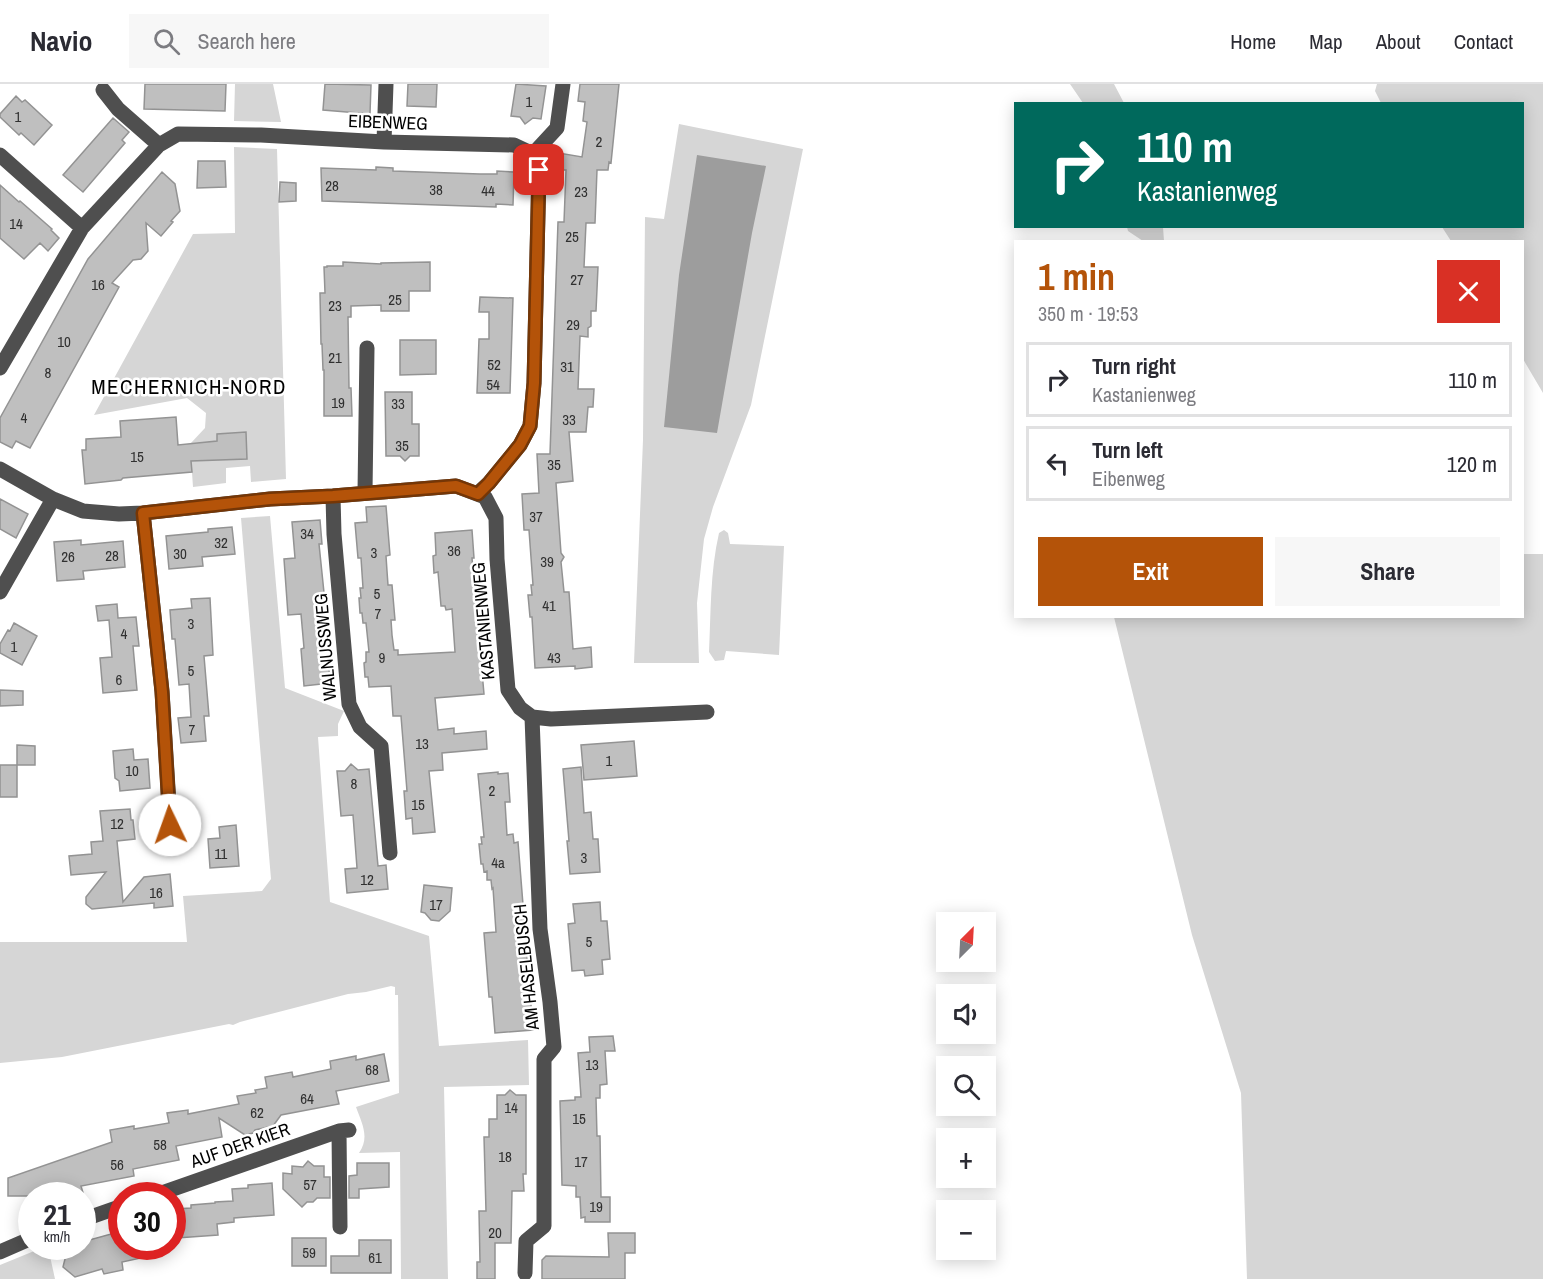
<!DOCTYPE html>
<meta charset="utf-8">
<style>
body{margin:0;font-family:"Archivo Narrow",sans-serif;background:#f7f7f7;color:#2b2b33;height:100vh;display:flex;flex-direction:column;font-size:22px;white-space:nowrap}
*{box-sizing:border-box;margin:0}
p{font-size:20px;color:#7c7c81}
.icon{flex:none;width:33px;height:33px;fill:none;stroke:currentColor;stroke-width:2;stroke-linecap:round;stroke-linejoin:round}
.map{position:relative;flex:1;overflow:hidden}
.drawer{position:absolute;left:1014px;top:156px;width:510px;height:378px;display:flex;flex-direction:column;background:#fff;border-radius:0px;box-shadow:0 3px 15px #0003}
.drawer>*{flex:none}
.hud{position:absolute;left:1014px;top:18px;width:510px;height:126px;border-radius:0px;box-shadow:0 3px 15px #0003;background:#00695c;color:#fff;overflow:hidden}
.needle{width:39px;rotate:24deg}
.fabs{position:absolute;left:936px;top:828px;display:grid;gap:12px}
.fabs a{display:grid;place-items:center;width:60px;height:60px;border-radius:0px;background:#fff;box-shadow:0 3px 15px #0003;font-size:30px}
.speed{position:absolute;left:18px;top:1098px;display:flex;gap:12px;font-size:30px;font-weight:700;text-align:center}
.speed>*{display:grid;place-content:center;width:78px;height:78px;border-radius:50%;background:#fff;box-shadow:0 3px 15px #0003;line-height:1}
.speed small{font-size:15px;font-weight:400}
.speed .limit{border:9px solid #d22;background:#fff;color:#111}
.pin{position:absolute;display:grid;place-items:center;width:51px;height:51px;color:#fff;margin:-26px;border-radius:12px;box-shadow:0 3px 9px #0006}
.me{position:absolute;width:66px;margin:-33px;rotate:357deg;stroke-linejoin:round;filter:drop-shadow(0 0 4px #0008)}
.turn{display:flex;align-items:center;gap:21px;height:126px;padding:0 24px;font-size:27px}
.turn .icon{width:78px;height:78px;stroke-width:2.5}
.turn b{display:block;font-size:42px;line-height:51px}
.round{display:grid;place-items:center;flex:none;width:63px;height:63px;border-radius:0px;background:#f7f7f7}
.overview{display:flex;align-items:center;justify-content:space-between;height:102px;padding:0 24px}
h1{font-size:36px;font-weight:700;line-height:45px;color:#b45309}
.action{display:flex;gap:12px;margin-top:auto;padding:12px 24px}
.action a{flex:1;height:69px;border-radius:0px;background:#b45309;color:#fff;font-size:24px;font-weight:700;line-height:69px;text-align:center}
.action a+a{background:#f7f7f7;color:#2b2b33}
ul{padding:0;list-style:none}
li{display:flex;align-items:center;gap:18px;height:75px;margin:0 12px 9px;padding:0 12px;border:3px solid #e1e1e2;border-radius:0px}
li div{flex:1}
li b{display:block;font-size:22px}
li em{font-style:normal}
header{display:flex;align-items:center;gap:36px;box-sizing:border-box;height:84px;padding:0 30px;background:#fff;border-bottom:2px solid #e1e1e2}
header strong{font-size:28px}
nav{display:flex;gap:33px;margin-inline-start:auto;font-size:21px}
.search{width:420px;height:54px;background:#f7f7f7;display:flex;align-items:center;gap:15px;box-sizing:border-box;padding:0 21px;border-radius:0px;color:#7c7c81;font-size:22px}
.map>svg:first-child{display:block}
.green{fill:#d6d6d6}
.water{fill:#9d9d9d}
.building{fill:#bfbfbf;stroke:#939393;stroke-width:1.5}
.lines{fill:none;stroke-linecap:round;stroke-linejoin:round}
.minor{stroke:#4f4f4f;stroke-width:15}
.route-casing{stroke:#753606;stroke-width:15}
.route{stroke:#b45309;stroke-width:10}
.labels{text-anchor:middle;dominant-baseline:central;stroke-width:5;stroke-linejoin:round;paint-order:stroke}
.number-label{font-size:15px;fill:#303030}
.street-label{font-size:18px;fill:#000;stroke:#fff}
.quarter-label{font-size:21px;letter-spacing:1.5px;fill:#000;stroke:#fff}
</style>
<header>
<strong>Navio</strong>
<div class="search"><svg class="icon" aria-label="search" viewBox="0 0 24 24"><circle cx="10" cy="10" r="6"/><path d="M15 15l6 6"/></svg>Search here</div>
<nav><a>Home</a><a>Map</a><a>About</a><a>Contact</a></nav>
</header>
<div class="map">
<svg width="1543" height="1195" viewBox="0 0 1543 1195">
<rect width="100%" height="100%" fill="#fff"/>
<!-- green -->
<path class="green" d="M235 0H273L281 38 234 37Z
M1070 0H1114L1124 19H1083Z
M1377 0H1543V309L1523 275 1522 158 1451 157 1442 143 1522 142V20L1381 19 1375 7Z
M679 40 803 65 751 321 713 423 704 455 697 519 699 579H634L643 356 645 133 664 135Z
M234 63 277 65 286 395 251 398 250 382 226 384V399L193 403 190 360 205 344 206 329 187 314 94 331 193 150 235 149Z
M1127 143H1163L1164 157H1143L1128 147Z
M270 432 285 604 344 627 338 640V652L318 653 330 818 429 852 439 962 528 956 529 1001 444 1003 448 1195H401L400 1068 359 1069C370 1053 362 1040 356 1023L399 1009 398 911H395V903L391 902 366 908 348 910 240 938 233 941 229 940 62 973 0 979V858H187L183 812 262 807 271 795 241 434Z
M724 446 728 449 730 460 784 462 779 571 726 567 724 576 715 577 709 568C711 528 710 488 719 449Z
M1523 470H1543V1195H1247L1241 1009 1192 851 1114 533 1522 532Z
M44 1163H48L55 1195H0V1181Z"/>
<!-- water -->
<path class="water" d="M697 71 766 82 752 149 717 349 664 343 679 191Z"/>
<!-- building -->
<path class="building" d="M145 0H226L225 27 144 25Z
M325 0 371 1 370 30 323 26Z
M408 0H437L436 23 407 22Z
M516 0 546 2 541 35 533 34 525 40 520 33 511 32Z
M580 0H619L611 79 609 78 608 86H597L595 139H586L584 183H598L596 227H591V242L588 244V253L580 252 578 305H594L593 323H588L586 348H569L573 397 556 399 561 469 564 473 561 478 564 508H569L573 565 591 563 592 583 575 585V582L535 584 532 533H530L528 511H532L531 501H533L529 446H524L522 410 539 409 537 370H550L558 138H564L566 86H557L559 69 582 73 587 38 583 37 585 18 578 17Z
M16 12 22 18 25 16 52 41 34 61 21 49 19 51 0 33V30Z
M113 34 129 48 122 56 125 59 83 108 63 91Z
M198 77H225L226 103 197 104Z
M376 83 393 84V87L480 90H497V87L514 88 513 121 496 120V123L322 117 321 84 376 86Z
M162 88 175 100 180 127 171 137 173 138 161 152 146 139 148 167 141 175 133 176 112 199 119 203 30 364 16 357 12 364 0 358V334L88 175Z
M280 98 296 99V117L279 118Z
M0 101 19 118 20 117 52 145 51 146 59 154 48 167 40 159 24 175 0 154Z
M343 178 381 180V179L430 178V207H409V227H381V221L351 222V233H348L349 304H351L352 332H324V286H323L322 260H321L320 209H325L324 183H327V182H343Z
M480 213 513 214 510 309H477L479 255H489V228H479Z
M400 256H436V290L400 291Z
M385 308H412V340H419V372H410L405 377 400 372H386Z
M176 333 178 361 217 357V350L246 348 247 375 191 377 192 388 123 394 121 396 85 400 82 366H86V355L121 353 120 337Z
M0 415 28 430 16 454 0 445Z
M386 422 390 471 386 472 387 487 388 501H392L395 536H391L392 551 394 566H398V571L455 568 452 525 446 526 445 522H441L438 488 434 489 433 472 436 471 435 449 472 446 474 474H472L484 610 435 614 438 646 454 644V650L486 647 487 665 442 669 443 686 429 687 435 748 413 750 412 734 406 735 404 707H407L401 632H393L391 602 369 603 368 593H365L364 579 366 578V568H369L366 539H363L362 529H360L359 514H361L360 504H363L361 474H358L355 439 367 438 366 423Z
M320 436 322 460H319L326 528H328L329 552 327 553 330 599 304 602 301 565 304 564 301 530 288 531 284 475 295 474 292 438Z
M232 443 235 470 202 473 203 482 169 485 166 452 208 448V445Z
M81 456V461L123 457 125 483 83 487 84 495 57 497 54 458Z
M210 514 213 571 204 572 209 632H204L206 657 181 659 178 634 191 633 189 600 179 601 175 555H172L170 526 192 524 191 515Z
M117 520 118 534 136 533 139 562H133L137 606 103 609 100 574 112 573 109 536 98 537 96 522Z
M14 539 37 552 22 581 0 569V560L8 546 10 547Z
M0 606 23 607V621L0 622Z
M634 657 637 692 584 696 581 661Z
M17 661 35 662V681H17Z
M133 665 134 676 148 675 150 704 120 707 119 697 115 694 113 667Z
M351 680 358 686 369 685 378 782 386 781 388 805 347 809 345 785 357 784 353 731 341 732 337 687H345Z
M0 681H17V713H0Z
M581 683 584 729 591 728 593 755H598L600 788 570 790 567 757H569L563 685Z
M498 688V690L508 689 510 718H505L507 751 513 750 514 759 518 758 533 946 495 949 492 913H489L484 849 496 848 493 804 492 805 491 796H487V787L484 788 483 780H481L479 760H482L481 753H484L478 690Z
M130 725 131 736H133L135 755 117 757 123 818 144 793 170 790 173 822 154 824V819L92 825 86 820V813L106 788 71 791 69 772 92 770 91 758 103 757 100 727Z
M236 741 239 782 210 784 208 755 220 754 219 743Z
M424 801 452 804 450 827 439 837 431 836 425 829 421 828Z
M600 818 601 837H607L610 875 602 876 603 890 585 892 584 886 572 887 568 840 575 839 573 820Z
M613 952 615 967H605L607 1000 600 1001V1014H596L597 1052H600L601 1113H610V1138H585V1133L581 1134 580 1113H576V1102L562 1101 560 1017 575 1016V1013H581L578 969 590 968 589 953Z
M384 970 389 997 336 1007 339 1020 281 1031 273 1042 255 1046 253 1049 245 1051 219 1034 222 1053 176 1062 179 1076 133 1085 134 1092 81 1102 84 1112H8V1094L112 1058 110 1046 134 1042V1045L169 1039 167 1029 188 1026V1030L239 1020 237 1012 256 1009 255 1006 267 1004 265 993 292 988 293 993 331 985 330 977 356 972V976Z
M510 1006 516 1011H526V1090H523L524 1107H512L511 1159H495V1195H477V1178H480L479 1127H486L484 1053H489V1035H497V1011H505Z
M308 1077 314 1082H324V1093H330V1114H317L313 1118H307L302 1123 283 1105V1089L292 1090V1082L303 1083Z
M357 1079H389V1103L359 1105V1114H349V1092L357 1091Z
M272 1099 274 1131 234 1134V1138L217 1140 218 1151 177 1154 175 1125 191 1124V1121L215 1119V1118L233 1117 232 1105 248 1104V1101Z
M122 1147V1162H163L164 1169 122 1178 123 1186 104 1190 102 1185 75 1193 63 1183 66 1171 64 1162H82V1158Z
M608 1149H635V1169H625V1195H542V1176L546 1172 609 1173Z
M292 1154H326V1182H292Z
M359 1156H391V1189H331V1172H359Z"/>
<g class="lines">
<!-- minor -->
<path class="minor" d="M103 6 118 25 159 61
M384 58 386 0
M533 70 557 44 563 0
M0 71 82 144
M0 284 82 144 159 61 178 50 261 51 384 58 514 61 533 70 539 86 534 299 530 342 520 361 489 399 478 409
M0 385 53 415 83 427 119 430 143 429 270 415 333 412 456 402 485 413 496 434 497 475 508 606 520 624 532 633 551 635 707 628
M365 408 367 264
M333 412 334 450 349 620 360 643 381 662 390 769
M143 429 162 607 171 753
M0 508 53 415
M339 1047 340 1143
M153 1112 339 1047 349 1046
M82 1136 122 1122
M0 1168 32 1154
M525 1189 526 1157 544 1142V975L554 963 550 918 540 845 532 633"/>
</g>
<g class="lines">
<!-- route casing -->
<g class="route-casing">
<path id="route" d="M170 741 162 608 143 429 270 415 333 412 456 402 478 410 489 399 520 361 530 342 534 299 539 86"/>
</g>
<!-- route -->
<use href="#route" class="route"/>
</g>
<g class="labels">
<!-- number labels -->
<g class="number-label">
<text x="529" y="17">1</text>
<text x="18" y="32">1</text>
<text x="599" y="57">2</text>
<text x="332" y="101">28</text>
<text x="436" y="105">38</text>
<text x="488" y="106">44</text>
<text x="581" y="107">23</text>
<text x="16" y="139">14</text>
<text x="572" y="152">25</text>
<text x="577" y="195">27</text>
<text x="98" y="200">16</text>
<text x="395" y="215">25</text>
<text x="335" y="221">23</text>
<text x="573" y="240">29</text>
<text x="64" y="257">10</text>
<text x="335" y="273">21</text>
<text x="494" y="280">52</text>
<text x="567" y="282">31</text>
<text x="48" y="288">8</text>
<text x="493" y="300">54</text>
<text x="338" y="318">19</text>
<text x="398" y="319">33</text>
<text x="24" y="333">4</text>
<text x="569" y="335">33</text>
<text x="402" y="361">35</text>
<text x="137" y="372">15</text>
<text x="554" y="380">35</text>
<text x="536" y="432">37</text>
<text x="307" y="449">34</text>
<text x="221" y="458">32</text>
<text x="454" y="466">36</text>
<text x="374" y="468">3</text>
<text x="180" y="469">30</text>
<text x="112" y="471">28</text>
<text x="68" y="472">26</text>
<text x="547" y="477">39</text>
<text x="377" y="509">5</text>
<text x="549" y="521">41</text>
<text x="378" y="529">7</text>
<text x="191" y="539">3</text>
<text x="124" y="549">4</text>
<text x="14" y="562">1</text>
<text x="382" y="573">9</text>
<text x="554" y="573">43</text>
<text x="191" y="586">5</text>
<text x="119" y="595">6</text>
<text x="192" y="645">7</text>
<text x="422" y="659">13</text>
<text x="609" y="676">1</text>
<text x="132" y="686">10</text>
<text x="354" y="699">8</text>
<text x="492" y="706">2</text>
<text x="418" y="720">15</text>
<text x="117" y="739">12</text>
<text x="221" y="769">11</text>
<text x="584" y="773">3</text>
<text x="498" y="778">4a</text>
<text x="367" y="795">12</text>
<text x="156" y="808">16</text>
<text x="436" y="820">17</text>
<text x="589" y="857">5</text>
<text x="592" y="980">13</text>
<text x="372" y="985">68</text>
<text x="307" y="1014">64</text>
<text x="511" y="1023">14</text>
<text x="257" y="1028">62</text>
<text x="579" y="1034">15</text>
<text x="160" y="1060">58</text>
<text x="505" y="1072">18</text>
<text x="581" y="1077">17</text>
<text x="117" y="1080">56</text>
<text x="310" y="1100">57</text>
<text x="596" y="1122">19</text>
<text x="495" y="1148">20</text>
<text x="309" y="1168">59</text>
<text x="375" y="1173">61</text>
</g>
<!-- street labels -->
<g class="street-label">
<text transform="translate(388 38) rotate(2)">EIBENWEG</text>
<text transform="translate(483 537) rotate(-95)">KASTANIENWEG</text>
<text transform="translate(325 563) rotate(-95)">WALNUSSWEG</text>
<text transform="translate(526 883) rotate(-96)">AM HASELBUSCH</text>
<text transform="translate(240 1061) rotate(-19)">AUF DER KIER</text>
</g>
<!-- quarter labels -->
<g class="quarter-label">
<text x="189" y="302">MECHERNICH-NORD</text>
</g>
</g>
</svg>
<div class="fabs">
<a><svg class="needle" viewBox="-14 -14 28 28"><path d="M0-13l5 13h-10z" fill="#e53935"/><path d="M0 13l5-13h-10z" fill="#7c7c81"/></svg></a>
<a><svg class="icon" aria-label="sound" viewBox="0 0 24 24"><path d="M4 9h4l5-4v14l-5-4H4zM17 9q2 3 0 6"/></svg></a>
<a><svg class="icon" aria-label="search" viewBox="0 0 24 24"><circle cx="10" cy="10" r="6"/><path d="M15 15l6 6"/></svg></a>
<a>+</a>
<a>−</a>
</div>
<div class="speed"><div>21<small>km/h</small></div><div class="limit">30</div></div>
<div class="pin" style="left:539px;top:86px;background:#d93025"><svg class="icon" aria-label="arrive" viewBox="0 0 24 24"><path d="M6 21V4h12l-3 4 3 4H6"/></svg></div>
<svg class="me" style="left:170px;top:741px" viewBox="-20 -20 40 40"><circle r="19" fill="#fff"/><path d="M0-13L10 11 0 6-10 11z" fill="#b45309"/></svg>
<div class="hud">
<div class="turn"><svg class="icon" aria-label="right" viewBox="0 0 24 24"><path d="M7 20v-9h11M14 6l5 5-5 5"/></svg><div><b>110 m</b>Kastanienweg</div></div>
</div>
<section class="drawer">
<div class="overview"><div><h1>1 min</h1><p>350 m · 19:53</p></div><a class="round" style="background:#d93025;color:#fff"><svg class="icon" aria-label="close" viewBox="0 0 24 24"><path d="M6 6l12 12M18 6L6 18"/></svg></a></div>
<ul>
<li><svg class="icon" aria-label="right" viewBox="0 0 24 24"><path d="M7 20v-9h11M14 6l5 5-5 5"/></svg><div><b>Turn right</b><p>Kastanienweg</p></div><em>110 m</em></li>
<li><svg class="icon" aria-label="left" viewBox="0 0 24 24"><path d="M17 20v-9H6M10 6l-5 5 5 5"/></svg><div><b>Turn left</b><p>Eibenweg</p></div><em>120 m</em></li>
</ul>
<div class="action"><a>Exit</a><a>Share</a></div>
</section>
</div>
